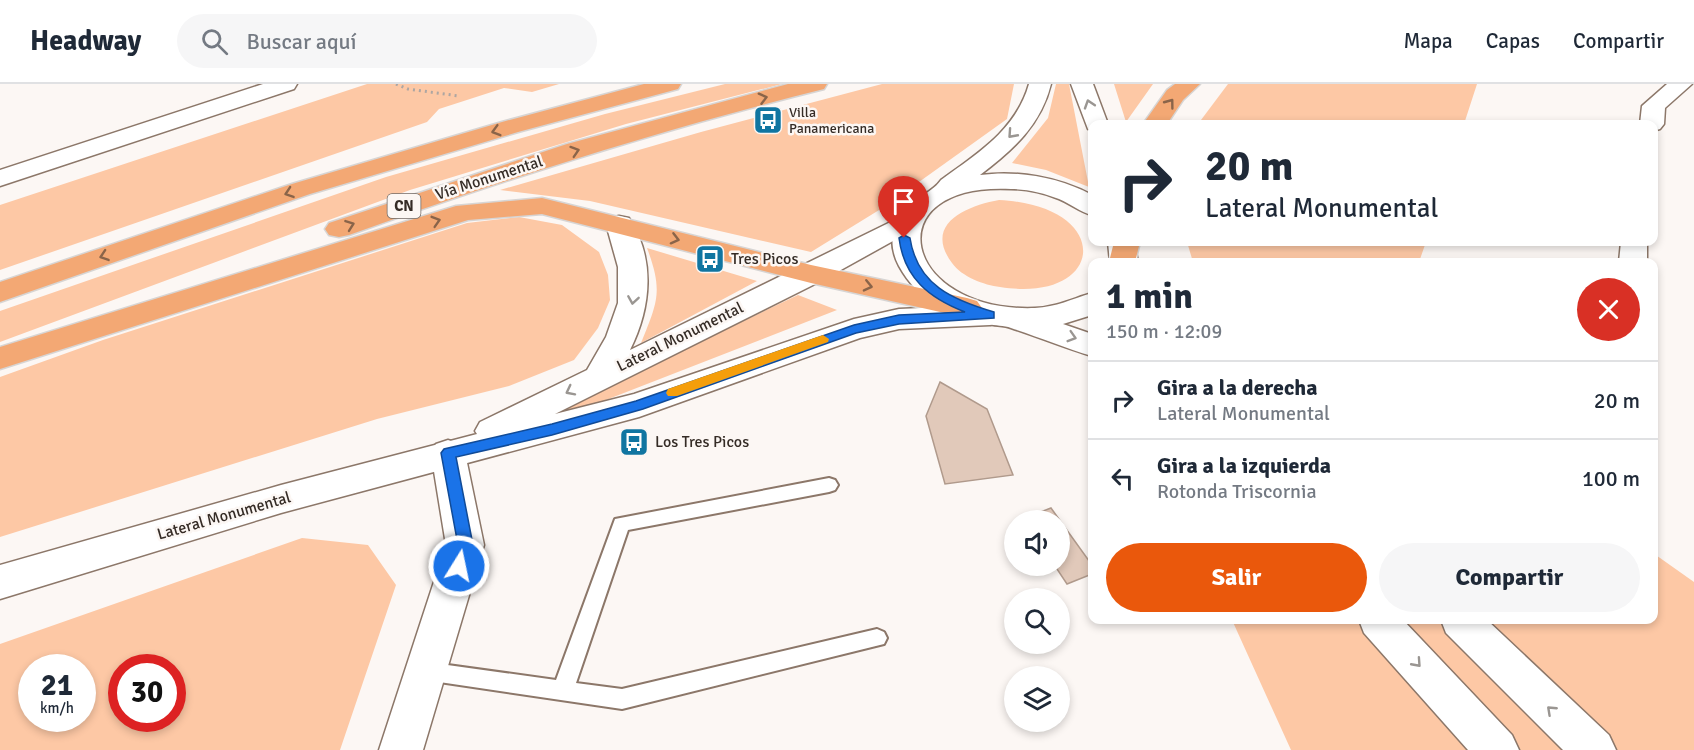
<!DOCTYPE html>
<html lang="es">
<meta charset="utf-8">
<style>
body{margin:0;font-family:Signika,sans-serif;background:#f6f6f7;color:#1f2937;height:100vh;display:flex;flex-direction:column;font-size:22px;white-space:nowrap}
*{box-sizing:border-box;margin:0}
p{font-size:20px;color:#747a83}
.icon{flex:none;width:33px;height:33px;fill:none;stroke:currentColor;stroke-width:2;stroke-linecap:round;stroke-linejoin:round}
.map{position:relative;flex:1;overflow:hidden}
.sheet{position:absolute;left:1088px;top:174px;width:570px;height:366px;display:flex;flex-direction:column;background:#fff;border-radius:12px;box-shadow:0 3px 9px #0003}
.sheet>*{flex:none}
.hud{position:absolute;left:1088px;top:36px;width:570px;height:126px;border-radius:12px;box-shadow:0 3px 9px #0003;background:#fff;color:#1f2937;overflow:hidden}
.controls{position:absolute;left:1004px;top:426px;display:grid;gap:12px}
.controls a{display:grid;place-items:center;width:66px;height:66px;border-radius:50%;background:#fff;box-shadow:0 3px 9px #0003;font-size:30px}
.speed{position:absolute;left:18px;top:570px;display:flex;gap:12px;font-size:30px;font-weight:700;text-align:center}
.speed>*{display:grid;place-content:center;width:78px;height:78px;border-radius:50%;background:#fff;box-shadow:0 3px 9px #0003;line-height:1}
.speed small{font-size:15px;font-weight:400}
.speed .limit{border:9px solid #d22;background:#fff;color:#111}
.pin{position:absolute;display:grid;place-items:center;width:51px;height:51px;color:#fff;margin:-62px -26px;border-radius:50% 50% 50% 0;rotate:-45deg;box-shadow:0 0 6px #0007}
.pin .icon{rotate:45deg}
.me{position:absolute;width:66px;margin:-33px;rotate:10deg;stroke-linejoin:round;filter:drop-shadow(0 0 4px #0008)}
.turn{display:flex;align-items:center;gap:21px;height:126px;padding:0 18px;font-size:27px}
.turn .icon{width:78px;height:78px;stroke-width:2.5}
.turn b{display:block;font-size:42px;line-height:51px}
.round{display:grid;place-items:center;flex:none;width:63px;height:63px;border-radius:32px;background:#f6f6f7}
.head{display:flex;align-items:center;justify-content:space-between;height:102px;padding:0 18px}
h1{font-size:36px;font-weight:700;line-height:45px}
.button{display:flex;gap:12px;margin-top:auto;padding:12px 18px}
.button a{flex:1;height:69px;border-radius:36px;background:#ea580c;color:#fff;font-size:24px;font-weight:700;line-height:69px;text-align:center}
.button a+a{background:#f6f6f7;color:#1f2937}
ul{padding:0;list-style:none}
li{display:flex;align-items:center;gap:18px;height:78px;padding:0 18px;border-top:2px solid #e0e1e3}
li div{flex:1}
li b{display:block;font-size:22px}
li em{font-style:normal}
header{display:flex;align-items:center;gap:36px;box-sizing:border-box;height:84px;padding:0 30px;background:#fff;border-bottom:2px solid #e0e1e3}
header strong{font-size:28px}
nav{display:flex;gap:33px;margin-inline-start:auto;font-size:21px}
.search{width:420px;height:54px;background:#f6f6f7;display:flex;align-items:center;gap:15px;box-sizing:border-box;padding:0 21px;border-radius:33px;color:#747a83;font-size:22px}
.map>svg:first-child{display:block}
.green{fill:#fdc8a5;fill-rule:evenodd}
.building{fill:#e1c9ba;stroke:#b09a8c;stroke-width:1.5}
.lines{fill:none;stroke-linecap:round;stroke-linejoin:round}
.service-casing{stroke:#8c7769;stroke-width:4}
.minor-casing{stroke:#8c7769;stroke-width:3}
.tertiary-casing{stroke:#8c7769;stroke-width:3}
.secondary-casing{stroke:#8c7769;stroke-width:3}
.motorway-casing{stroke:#d7d5d4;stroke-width:3}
.path{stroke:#ada6a2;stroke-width:3;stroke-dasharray:2 4;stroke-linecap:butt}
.service{fill:#fff;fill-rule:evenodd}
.minor{fill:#fff;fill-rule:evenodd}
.tertiary{fill:#fff;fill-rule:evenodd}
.secondary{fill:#fff;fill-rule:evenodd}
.motorway{fill:#f3a874;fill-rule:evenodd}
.oneway{stroke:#8a6449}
.oneway2{stroke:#9a9692}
.route{fill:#1a73e8;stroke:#114b97;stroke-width:1.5}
.slow{fill:#f59e0b}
.labels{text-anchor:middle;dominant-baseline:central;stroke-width:5;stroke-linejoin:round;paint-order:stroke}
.far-poi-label{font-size:14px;fill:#352c26;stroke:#fcf7f4;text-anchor:start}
.shield{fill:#fcf7f4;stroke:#716964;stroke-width:1.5}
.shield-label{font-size:15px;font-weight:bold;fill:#352c26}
.street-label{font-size:16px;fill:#352c26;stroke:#fcf7f4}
.poi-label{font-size:16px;fill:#352c26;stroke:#fcf7f4;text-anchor:start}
</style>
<header>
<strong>Headway</strong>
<div class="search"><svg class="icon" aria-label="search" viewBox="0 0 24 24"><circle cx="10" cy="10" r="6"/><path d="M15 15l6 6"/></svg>Buscar aquí</div>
<nav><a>Mapa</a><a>Capas</a><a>Compartir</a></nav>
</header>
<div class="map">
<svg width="1694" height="666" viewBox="0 0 1694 666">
<rect width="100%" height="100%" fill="#fcf7f4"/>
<!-- green -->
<path class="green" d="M367 0H559L532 8 504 4 439 25 427 38 0 186V121Z
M725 0H782L626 40 410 106 0 258V227L386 93 605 30Z
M882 0H1014L1007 35 884 123 811 168 590 117 500 106 701 48Z
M1056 0H1069L1089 103 1046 86 1012 79 1048 34Z
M1114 0H1153L1126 38Z
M1228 0H1477L1464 40H1198Z
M999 116C1116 122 1106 220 1000 203 984 201 962 193 952 179 923 140 966 122 999 116Z
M519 133 562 141 599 168 608 191 610 216 598 244 574 276 509 302 377 335 0 453V293L103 256 467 139Z
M1187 158H1426L1419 178H1193Z
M647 164 757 197 641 259C658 217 663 207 647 164Z
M798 211 837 226 575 328 554 327Z
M302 454 368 461 396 501 340 666H0V560ZM32 584H82V634H32ZM122 584H172V634H122Z
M1653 469 1694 498V666H1291L1232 536H1653Z"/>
<!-- building -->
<path class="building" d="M940 298 987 325 1013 391 945 400 926 332Z
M1051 424 1092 481V490L1067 500 1055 482H1059V436L1022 435Z"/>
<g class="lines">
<!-- service casing -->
<g class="service-casing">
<path id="service" d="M829 394 835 396 838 401 835 406 829 408 628 446 576 599 622 605 877 545 884 548 887 554 884 560 622 625 419 595 416 588 419 581 426 578 556 596 615 435Z"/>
</g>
<!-- minor casing -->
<g class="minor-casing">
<path id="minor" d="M1667 0H1692L1665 24 1664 40 1660 45 1653 47V40H1640L1642 22Z
M1621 158H1647V178H1619Z
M448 356 460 360 465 369 484 461 423 666H379L446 461 431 369 436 360Z"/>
</g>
<!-- tertiary casing -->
<g class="tertiary-casing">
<path id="tertiary" d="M263 0H297L294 5 0 102V86Z
M911 128 920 130 924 136 920 142 821 197 555 330 634 310 854 235 899 225 990 221 1001 224 1005 231 1001 238 990 241 899 245 860 254 639 333 281 429 0 515V481L281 401 477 350 475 347 480 338 587 286 606 253 618 219V183L606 140 609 134 619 132 629 134C656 175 651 224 630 266Z"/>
</g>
<!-- secondary casing -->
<g class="secondary-casing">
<path id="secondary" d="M1029 0H1051C1041 41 1013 66 980 91 1017 86 1059 93 1092 111V131C1080 128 1071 120 1059 115 1044 109 1027 105 1011 105 873 98 902 229 1035 224 1056 223 1072 215 1092 209V231L1063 240 1092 250V272C1065 264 1036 252 1011 244 1004 241 995 242 988 240 951 232 918 217 899 182 892 169 890 153 896 138 906 115 930 112 941 96 978 69 1016 46 1029 0Z
M1071 0H1093L1108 40H1092V46L1088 45Z
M1108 158H1134L1138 178H1110Z
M1359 536H1403L1512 651 1519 666H1468L1364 549Z
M1441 536H1487L1609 651 1616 666H1563L1446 549Z"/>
</g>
<!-- motorway casing -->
<g class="motorway-casing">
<path id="motorway" d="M644 0H681L678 5 518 48 310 110 0 218V198L292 100 502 38Z
M788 0H827L824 5C663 45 505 95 349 151L339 153 329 151 325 145 329 139 567 60Z
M1175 0H1200L1183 16 1167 40H1143L1167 6Z
M542 114 811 181 967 214 977 217 982 224 977 231 967 234 811 199 542 130 468 136 0 285V263L456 122Z
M1114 158H1140L1135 178H1113L1110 174Z"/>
</g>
<!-- path -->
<path class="path" d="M396 0 408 5 459 12"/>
<!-- service -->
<use href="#service" class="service"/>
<!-- minor -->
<use href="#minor" class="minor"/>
<!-- tertiary -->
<use href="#tertiary" class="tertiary"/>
<!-- secondary -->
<use href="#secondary" class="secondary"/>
<!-- motorway -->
<use href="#motorway" class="motorway"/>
</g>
<!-- one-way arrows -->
<defs><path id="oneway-chevron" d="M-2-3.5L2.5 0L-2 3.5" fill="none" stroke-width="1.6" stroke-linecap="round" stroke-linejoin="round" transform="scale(1.5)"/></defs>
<g class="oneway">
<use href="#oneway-chevron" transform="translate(763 14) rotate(-15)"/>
<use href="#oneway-chevron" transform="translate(1170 19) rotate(-53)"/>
<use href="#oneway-chevron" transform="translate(496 47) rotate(164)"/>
<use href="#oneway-chevron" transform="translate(575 67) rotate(-18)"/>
<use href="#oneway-chevron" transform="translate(289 109) rotate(161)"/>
<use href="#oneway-chevron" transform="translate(436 137) rotate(-17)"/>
<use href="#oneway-chevron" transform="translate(350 141) rotate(-20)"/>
<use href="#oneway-chevron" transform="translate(675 155) rotate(14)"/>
<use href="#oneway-chevron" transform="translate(104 172) rotate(161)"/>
<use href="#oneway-chevron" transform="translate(868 202) rotate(13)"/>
</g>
<g class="oneway2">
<use href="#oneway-chevron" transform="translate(1089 20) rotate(-108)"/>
<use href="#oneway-chevron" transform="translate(1012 50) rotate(132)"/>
<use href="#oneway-chevron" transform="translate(633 216) rotate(99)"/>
<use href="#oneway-chevron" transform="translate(1072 253) rotate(17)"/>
<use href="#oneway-chevron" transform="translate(570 307) rotate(153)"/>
<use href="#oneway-chevron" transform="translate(1417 579) rotate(48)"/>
<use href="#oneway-chevron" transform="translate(1551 626) rotate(-137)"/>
</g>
<!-- route -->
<path class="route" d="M904 151 910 154C917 201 953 216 994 228V234L899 240 856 249 643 325 552 351 456 373 473 461 464 487H453L451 482 458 461 441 369 444 365 552 340 636 317 854 241 899 231 965 228C929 214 904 194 899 154Z"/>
<!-- slow -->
<path class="slow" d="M823 251 829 255 828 258 677 312H668L666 309 668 305Z"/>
<!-- icons -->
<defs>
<g id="bus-square" transform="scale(1.5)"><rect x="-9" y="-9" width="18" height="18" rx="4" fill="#1075a1" stroke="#fcf7f4"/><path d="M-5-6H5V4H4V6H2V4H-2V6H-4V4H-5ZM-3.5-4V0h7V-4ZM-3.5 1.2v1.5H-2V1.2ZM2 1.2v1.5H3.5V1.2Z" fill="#fff"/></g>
</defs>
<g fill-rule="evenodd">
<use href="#bus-square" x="768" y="36"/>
<use href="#bus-square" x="710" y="175"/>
<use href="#bus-square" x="634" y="358"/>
</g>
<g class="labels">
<!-- far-poi labels -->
<g class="far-poi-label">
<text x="789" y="28">Villa<tspan x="789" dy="16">Panamericana</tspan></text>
</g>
<!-- shield labels -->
<rect class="shield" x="387.5" y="110" width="33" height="24" rx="4.5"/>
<g class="shield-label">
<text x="404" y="122">CN</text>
</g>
<!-- street labels -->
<g class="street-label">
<text transform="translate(489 94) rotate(-18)">Vía Monumental</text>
<text transform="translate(680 253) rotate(-26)">Lateral Monumental</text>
<text transform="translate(224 432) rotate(-16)">Lateral Monumental</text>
</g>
<!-- poi labels -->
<g class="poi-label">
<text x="731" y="175">Tres Picos</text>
<text x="655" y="358">Los Tres Picos</text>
</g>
</g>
</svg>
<div class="controls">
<a><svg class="icon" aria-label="sound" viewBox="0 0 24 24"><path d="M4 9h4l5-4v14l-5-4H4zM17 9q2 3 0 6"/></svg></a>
<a><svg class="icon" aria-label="search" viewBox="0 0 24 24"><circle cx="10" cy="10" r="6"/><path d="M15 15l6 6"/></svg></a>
<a><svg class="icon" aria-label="layers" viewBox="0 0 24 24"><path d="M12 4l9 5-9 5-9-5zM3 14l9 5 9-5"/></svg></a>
</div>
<div class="speed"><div>21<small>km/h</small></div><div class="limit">30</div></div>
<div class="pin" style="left:904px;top:154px;background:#d93025"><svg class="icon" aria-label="arrive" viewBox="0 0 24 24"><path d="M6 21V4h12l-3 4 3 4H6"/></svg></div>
<svg class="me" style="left:459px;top:482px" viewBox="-20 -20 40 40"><circle r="17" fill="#1a73e8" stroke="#fff" stroke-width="3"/><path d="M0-11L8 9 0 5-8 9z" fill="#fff"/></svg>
<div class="hud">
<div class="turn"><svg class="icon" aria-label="right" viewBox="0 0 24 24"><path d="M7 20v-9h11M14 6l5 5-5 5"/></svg><div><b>20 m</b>Lateral Monumental</div></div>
</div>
<section class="sheet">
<div class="head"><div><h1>1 min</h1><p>150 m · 12:09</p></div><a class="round" style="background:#d93025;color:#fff"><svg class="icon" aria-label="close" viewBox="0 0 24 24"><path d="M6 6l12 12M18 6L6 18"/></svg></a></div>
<ul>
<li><svg class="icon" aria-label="right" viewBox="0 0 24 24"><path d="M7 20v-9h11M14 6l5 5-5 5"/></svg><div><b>Gira a la derecha</b><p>Lateral Monumental</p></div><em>20 m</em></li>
<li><svg class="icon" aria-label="left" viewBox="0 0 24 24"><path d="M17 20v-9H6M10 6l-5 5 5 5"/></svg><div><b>Gira a la izquierda</b><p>Rotonda Triscornia</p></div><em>100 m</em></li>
</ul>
<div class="button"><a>Salir</a><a>Compartir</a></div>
</section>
</div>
